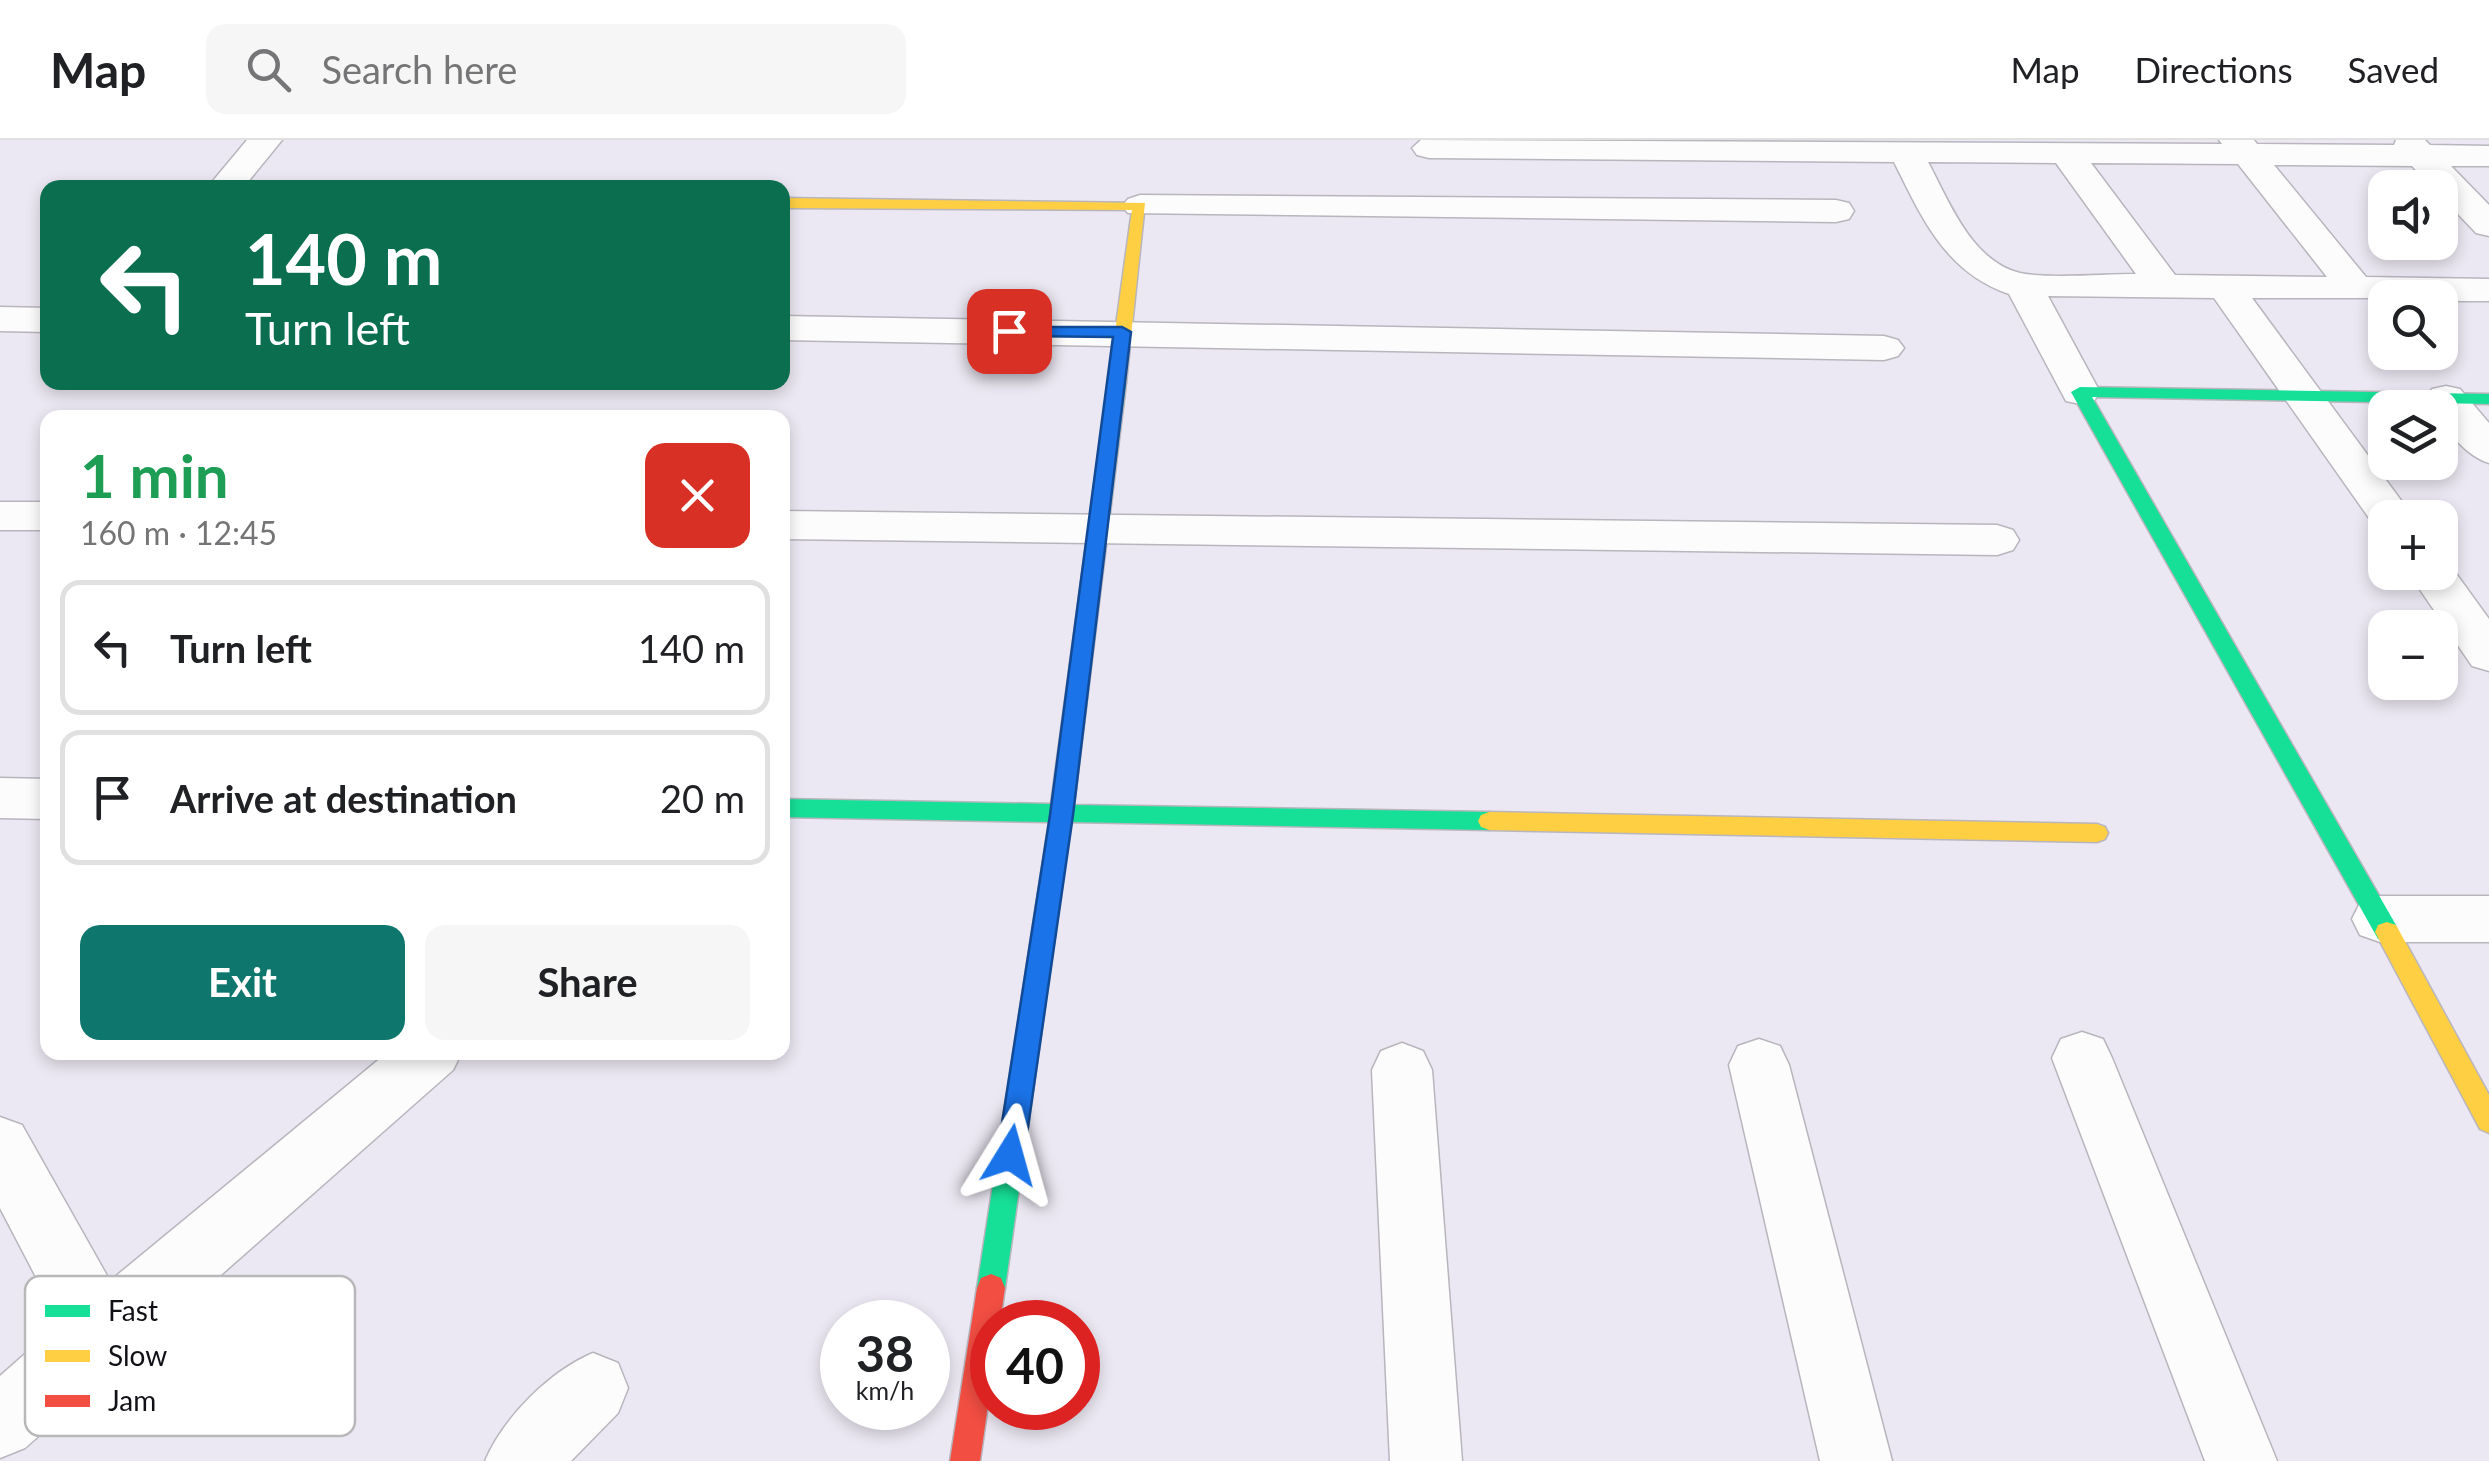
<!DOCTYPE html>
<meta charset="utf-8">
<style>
body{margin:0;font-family:Lato,sans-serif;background:#f6f6f6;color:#202124;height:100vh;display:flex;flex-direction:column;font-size:38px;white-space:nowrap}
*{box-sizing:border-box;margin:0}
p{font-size:32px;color:#757577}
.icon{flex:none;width:55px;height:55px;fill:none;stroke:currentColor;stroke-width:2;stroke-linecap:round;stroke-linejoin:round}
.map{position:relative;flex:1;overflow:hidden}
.side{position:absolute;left:40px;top:270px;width:750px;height:650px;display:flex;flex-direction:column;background:#fff;border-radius:20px;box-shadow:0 5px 15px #0003}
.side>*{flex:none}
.hud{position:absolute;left:40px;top:40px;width:750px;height:210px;border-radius:20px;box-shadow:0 5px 15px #0003;background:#0b6e4f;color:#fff;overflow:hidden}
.buttons{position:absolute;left:2368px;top:30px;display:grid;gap:20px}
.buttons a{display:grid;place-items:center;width:90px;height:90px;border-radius:20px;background:#fff;box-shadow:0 5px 15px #0003;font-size:50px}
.speed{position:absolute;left:820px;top:1160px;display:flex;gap:20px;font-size:50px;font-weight:700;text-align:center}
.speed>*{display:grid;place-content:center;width:130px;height:130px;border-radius:50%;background:#fff;box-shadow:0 5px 15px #0003;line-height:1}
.speed small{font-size:25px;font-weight:400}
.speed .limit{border:15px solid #d22;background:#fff;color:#111}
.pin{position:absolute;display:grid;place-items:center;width:85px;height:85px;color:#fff;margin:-42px;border-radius:20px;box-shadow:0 5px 15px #0006}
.me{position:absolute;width:110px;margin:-55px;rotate:8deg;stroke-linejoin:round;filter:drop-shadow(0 0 8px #0008)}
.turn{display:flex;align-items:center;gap:35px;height:210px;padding:0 40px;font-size:45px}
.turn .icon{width:130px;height:130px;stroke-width:2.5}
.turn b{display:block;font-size:70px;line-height:85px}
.round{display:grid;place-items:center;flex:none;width:105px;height:105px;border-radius:20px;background:#f6f6f6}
.overview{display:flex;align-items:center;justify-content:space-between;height:170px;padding:0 40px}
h1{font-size:60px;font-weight:700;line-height:75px;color:#1e9e55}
.action{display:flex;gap:20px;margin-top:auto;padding:20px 40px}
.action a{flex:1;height:115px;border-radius:20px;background:#0f766e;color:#fff;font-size:40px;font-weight:700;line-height:115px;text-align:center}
.action a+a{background:#f6f6f6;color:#202124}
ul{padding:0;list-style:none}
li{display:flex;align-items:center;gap:30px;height:135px;margin:0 20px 15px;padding:0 20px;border:5px solid #e0e0e0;border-radius:20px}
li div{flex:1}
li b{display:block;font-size:38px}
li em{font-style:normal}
header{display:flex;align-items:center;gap:60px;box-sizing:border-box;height:140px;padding:0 50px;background:#fff;border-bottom:2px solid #e0e0e0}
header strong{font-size:48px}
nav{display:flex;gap:55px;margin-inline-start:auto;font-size:35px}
.search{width:700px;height:90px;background:#f6f6f6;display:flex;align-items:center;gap:25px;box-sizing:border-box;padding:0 35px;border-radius:20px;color:#757577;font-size:38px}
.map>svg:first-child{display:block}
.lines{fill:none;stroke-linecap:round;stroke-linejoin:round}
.street-casing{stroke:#b8b5bd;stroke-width:3}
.fast-casing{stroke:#b8b5bd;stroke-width:3}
.slow-casing{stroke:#b8b5bd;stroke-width:3}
.jam-casing{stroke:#b8b5bd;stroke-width:3}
.street{fill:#fcfcfd;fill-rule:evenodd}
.fast{fill:#16e098;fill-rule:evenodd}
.slow{fill:#ffcf43;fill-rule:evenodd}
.jam{fill:#f24e42;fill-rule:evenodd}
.route{fill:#1a73e8;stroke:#114b97;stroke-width:2.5}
.key{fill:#fff;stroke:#b8b7b9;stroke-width:2.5}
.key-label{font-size:28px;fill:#121016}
</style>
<header>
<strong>Map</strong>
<div class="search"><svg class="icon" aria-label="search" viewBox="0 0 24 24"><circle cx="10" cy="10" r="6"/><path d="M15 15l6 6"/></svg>Search here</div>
<nav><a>Map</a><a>Directions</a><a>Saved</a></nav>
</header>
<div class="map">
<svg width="2489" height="1321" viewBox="0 0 2489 1321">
<rect width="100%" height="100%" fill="#ece8f3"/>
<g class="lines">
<!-- street casing -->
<g class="street-casing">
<path id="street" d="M247 0H282L243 48H207Z
M1421 0 2222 4 2219 0H2254L2257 4 2394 5 2396 0H2425L2430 5 2489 6V26H2451L2489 65V96L2476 93 2440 55V48H2433L2412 26 2274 25 2366 137 2489 139V161H2440V158H2252L2414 378H2385V390L2376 388 2214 158 2048 156 2100 252 2094 261 2080 264 2066 261 2009 154C1945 132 1922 78 1894 22L1429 18 1417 15 1412 8ZM1928 22 2056 23 2136 134C2105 134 2048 139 2020 133 1971 121 1949 61 1928 22ZM2091 23 2238 24 2327 137 2175 135Z
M1140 55 1836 60 1849 63 1854 71 1849 79 1836 82 1128 73 1122 66 1128 59Z
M0 167 48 168V192L0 191Z
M782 176 1884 196 1898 200 1904 208 1898 216 1884 220 782 200Z
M2446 246 2460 249 2489 283V323C2470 318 2440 289 2440 268H2432L2426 258 2432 249Z
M0 362H48V390H0Z
M782 371 1997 385 2013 390 2019 400 2013 410 1997 415 782 399Z
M2440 419 2447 421 2489 479V531L2472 526 2408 432H2440Z
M0 638 48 639V679L0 678Z
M2380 756H2489V802H2380L2360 795 2352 779 2360 763Z
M2082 892 2103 899 2112 918 2277 1321H2205L2052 918 2061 899Z
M1759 899 1780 906 1789 925 1892 1321H1820L1729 925 1738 906Z
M1402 903 1423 911 1432 930 1462 1321H1390L1372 930 1381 911Z
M388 912H462L453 930 25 1308 0 1318V1236L60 1183 0 1068V977L22 985 110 1141Z
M593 1213 618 1223 628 1248 618 1273 571 1321H485C503 1278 550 1231 593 1213Z"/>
</g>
<!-- fast casing -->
<g class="fast-casing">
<path id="fast" d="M1117 238 1126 243 1074 665 1489 672 1497 675 1500 681 1497 687 1489 690 1071 682 1005 1148 1001 1158 991 1162 981 1158 977 1148 1049 682 782 677V659L1051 664 1108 243Z
M2080 247 2489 254V264L2092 257 2396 785 2399 792 2396 799 2387 802 2378 799 2071 252Z"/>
</g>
<!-- slow casing -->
<g class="slow-casing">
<path id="slow" d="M782 58 1145 63 1126 243 1117 248 1108 243 1132 70 782 68Z
M1489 672 2097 684 2105 687 2108 693 2105 699 2097 702 1489 690 1481 687 1478 681 1481 675Z
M2387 782 2396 785 2489 955V993L2480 989 2375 792 2378 785Z"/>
</g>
<!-- jam casing -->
<g class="jam-casing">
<path id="jam" d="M991 1134 1001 1138 1005 1148 1000 1182H992V1237L980 1321H950L977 1148 981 1138Z"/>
</g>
<!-- street -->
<use href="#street" class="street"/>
<!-- fast -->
<use href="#fast" class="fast"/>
<!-- slow -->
<use href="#slow" class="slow"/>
<!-- jam -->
<use href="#jam" class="jam"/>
</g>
<!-- route -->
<path class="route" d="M1003 187H1122L1131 192 1073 675 1024 1015 1020 1024 1010 1027 1001 1024 997 1015 1050 675 1113 197 1009 196 1003 194Z"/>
<!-- legend -->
<rect x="25" y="1136" width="330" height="160" rx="15" class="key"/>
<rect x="45" y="1165" width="45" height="12" fill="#16e098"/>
<rect x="45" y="1210" width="45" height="12" fill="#ffcf43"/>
<rect x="45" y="1255" width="45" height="12" fill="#f24e42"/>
<g class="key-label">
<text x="108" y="1181">Fast</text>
<text x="108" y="1226">Slow</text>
<text x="108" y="1271">Jam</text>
</g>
</svg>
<div class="buttons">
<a><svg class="icon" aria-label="sound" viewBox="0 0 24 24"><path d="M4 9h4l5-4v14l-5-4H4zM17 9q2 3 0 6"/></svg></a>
<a><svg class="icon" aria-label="search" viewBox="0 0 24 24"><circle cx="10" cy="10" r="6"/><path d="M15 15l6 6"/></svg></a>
<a><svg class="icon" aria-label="layers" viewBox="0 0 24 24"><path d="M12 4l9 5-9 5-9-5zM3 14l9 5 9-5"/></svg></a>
<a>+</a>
<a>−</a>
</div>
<div class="speed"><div>38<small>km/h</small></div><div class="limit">40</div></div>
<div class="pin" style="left:1009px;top:191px;background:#d93025"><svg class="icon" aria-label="arrive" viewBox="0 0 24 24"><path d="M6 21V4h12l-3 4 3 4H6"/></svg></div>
<svg class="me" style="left:1010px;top:1015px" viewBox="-20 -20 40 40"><path d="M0-17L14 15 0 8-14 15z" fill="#1a73e8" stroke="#fff" stroke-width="4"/></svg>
<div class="hud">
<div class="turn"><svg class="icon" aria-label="left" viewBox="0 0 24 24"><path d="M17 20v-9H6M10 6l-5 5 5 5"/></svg><div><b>140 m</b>Turn left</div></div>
</div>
<section class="side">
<div class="overview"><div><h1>1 min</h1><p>160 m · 12:45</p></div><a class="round" style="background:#d93025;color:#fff"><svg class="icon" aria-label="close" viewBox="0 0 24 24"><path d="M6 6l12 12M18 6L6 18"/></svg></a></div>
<ul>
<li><svg class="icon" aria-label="left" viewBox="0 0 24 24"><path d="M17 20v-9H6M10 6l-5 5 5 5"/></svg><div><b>Turn left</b></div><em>140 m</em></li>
<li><svg class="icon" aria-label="arrive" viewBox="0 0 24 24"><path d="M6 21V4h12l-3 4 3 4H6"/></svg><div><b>Arrive at destination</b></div><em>20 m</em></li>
</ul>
<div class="action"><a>Exit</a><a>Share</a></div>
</section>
</div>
